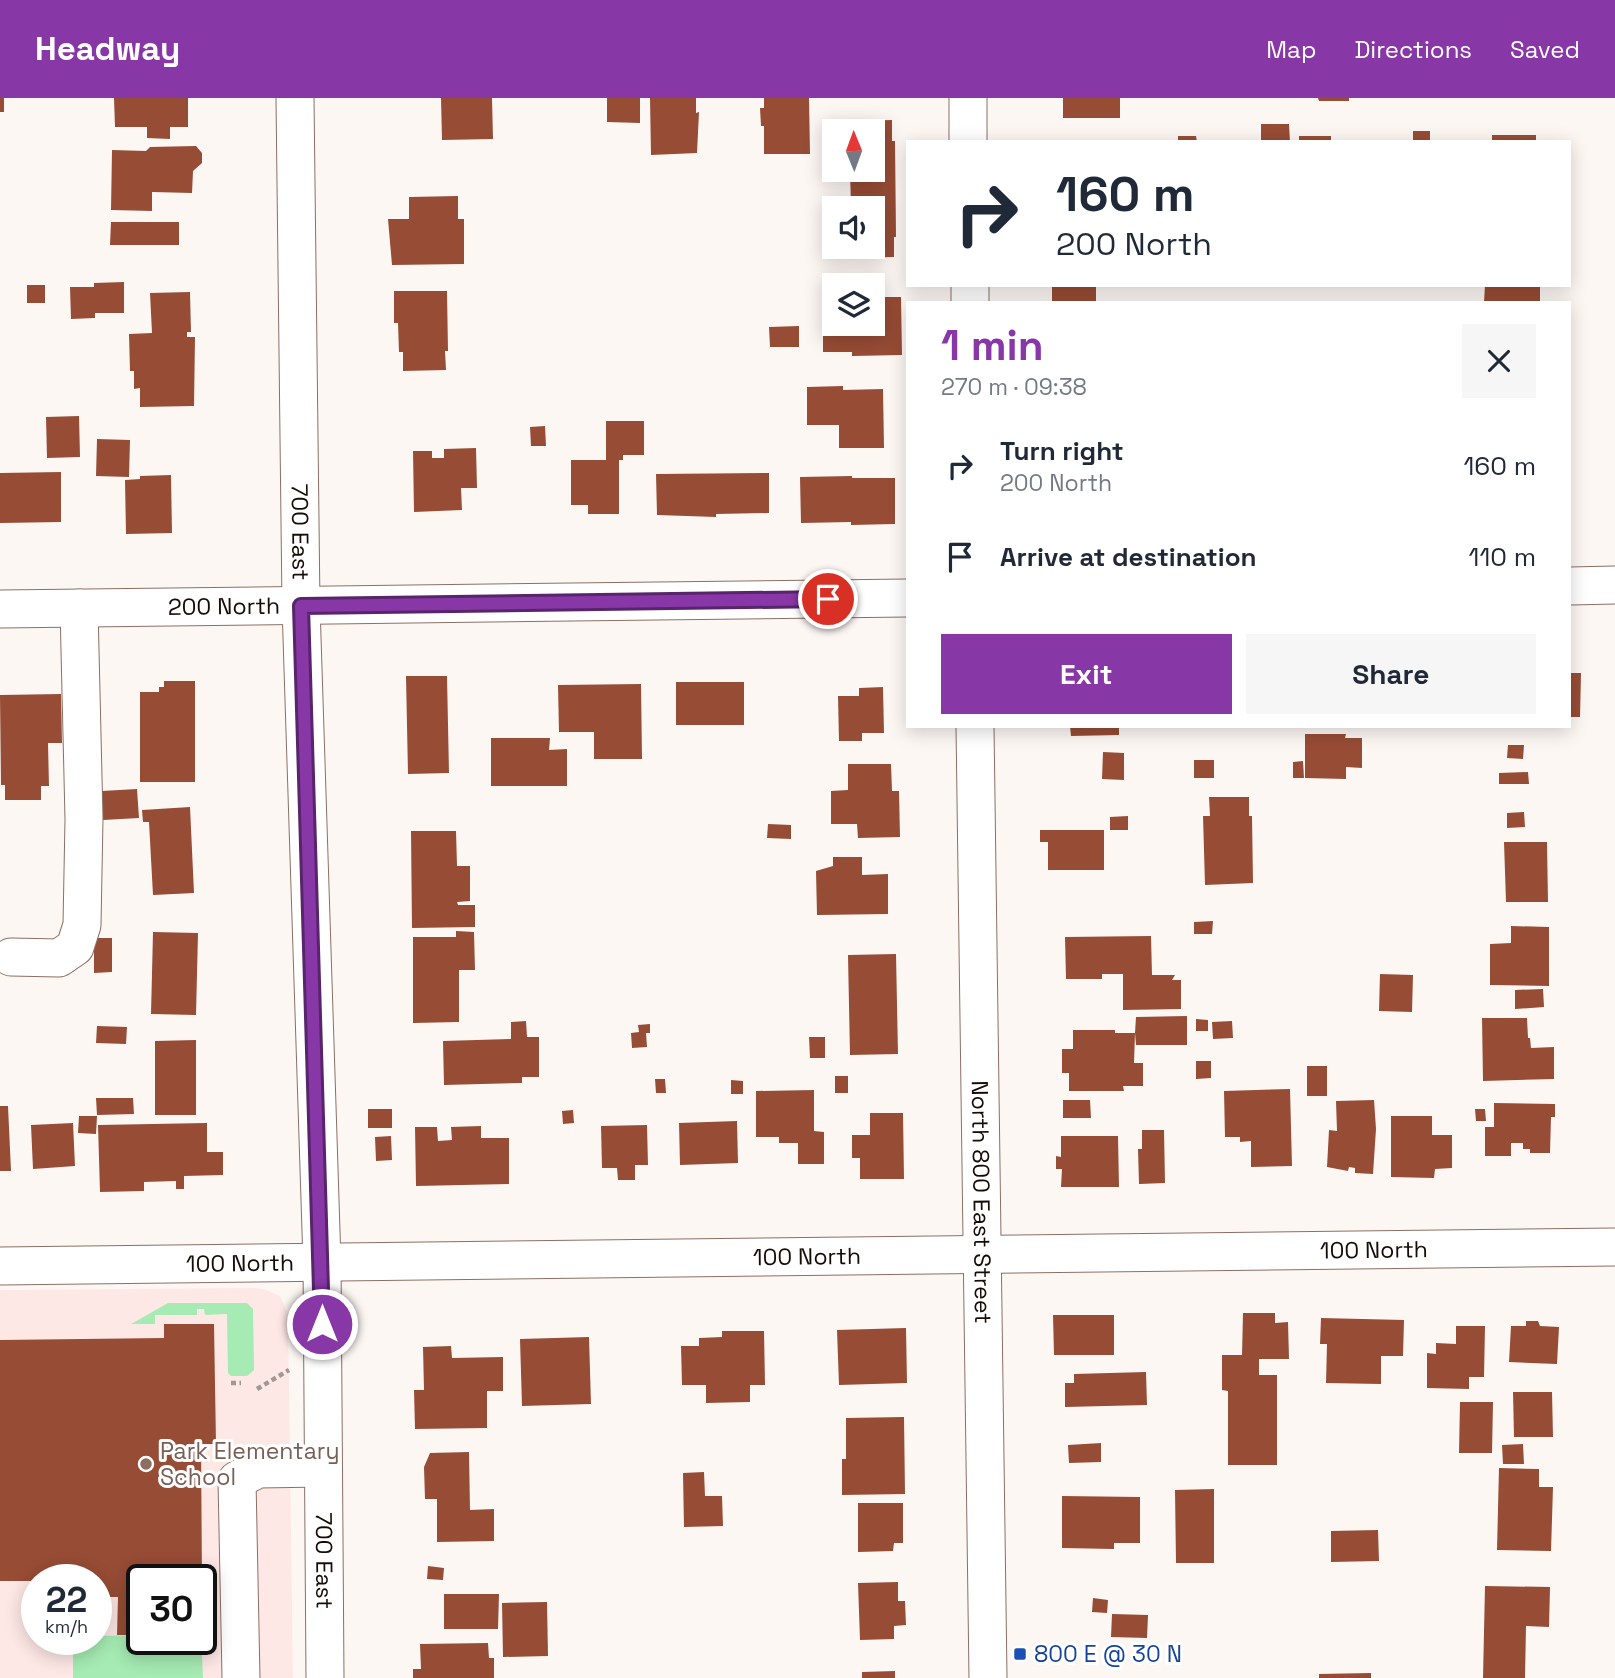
<!DOCTYPE html>
<meta charset="utf-8">
<style>
body{margin:0;font-family:"Space Grotesk",sans-serif;background:#f6f6f7;color:#1f2937;height:100vh;display:flex;flex-direction:column;font-size:26px;white-space:nowrap}
*{box-sizing:border-box;margin:0}
p{font-size:23px;color:#747a83}
.icon{flex:none;width:38px;height:38px;fill:none;stroke:currentColor;stroke-width:2;stroke-linecap:round;stroke-linejoin:round}
.map{position:relative;flex:1;overflow:hidden}
.panel{position:absolute;left:906px;top:203px;width:665px;height:427px;display:flex;flex-direction:column;background:#fff;border-radius:0px;box-shadow:0 4px 18px #0003}
.panel>*{flex:none}
.hud{position:absolute;left:906px;top:42px;width:665px;height:147px;border-radius:0px;box-shadow:0 4px 18px #0003;background:#fff;color:#1f2937;overflow:hidden}
.needle{width:46px;rotate:359deg}
.tools{position:absolute;left:822px;top:21px;display:grid;gap:14px}
.tools a{display:grid;place-items:center;width:63px;height:63px;border-radius:0px;background:#fff;box-shadow:0 4px 18px #0003;font-size:35px}
.speed{position:absolute;left:21px;top:1466px;display:flex;gap:14px;font-size:35px;font-weight:700;text-align:center}
.speed>*{display:grid;place-content:center;width:91px;height:91px;border-radius:50%;background:#fff;box-shadow:0 4px 18px #0003;line-height:1}
.speed small{font-size:18px;font-weight:400}
.speed .limit{border:4px solid #111;border-radius:10px;background:#fff;color:#111}
.pin{position:absolute;display:grid;place-items:center;width:60px;height:60px;color:#fff;margin:-30px;border:4px solid #fff;border-radius:50%;box-shadow:0 2px 7px #0007}
.me{position:absolute;width:77px;margin:-38px;rotate:0deg;stroke-linejoin:round;filter:drop-shadow(0 0 5px #0008)}
.turn{display:flex;align-items:center;gap:24px;height:147px;padding:0 35px;font-size:32px}
.turn .icon{width:91px;height:91px;stroke-width:2.5}
.turn b{display:block;font-size:49px;line-height:60px}
.round{display:grid;place-items:center;flex:none;width:74px;height:74px;border-radius:0px;background:#f6f6f7}
.head{display:flex;align-items:center;justify-content:space-between;height:119px;padding:0 35px}
h1{font-size:42px;font-weight:600;line-height:52px;color:#8837a6}
.cta{display:flex;gap:14px;margin-top:auto;padding:14px 35px}
.cta a{flex:1;height:80px;border-radius:0px;background:#8837a6;color:#fff;font-size:28px;font-weight:600;line-height:80px;text-align:center}
.cta a+a{background:#f6f6f7;color:#1f2937}
ul{padding:0;list-style:none}
li{display:flex;align-items:center;gap:21px;height:91px;padding:0 35px}
li div{flex:1}
li b{display:block;font-size:26px}
li em{font-style:normal}
header{display:flex;align-items:center;gap:42px;box-sizing:border-box;height:98px;padding:0 35px;background:#8837a6;color:#fff}
header strong{font-size:33px}
nav{display:flex;gap:38px;margin-inline-start:auto;font-size:24px}
.map>svg:first-child{display:block}
.education{fill:#fee8e6;fill-rule:evenodd}
.green{fill:#a5ebb3}
.building{fill:#974c35}
.lines{fill:none;stroke-linecap:round;stroke-linejoin:round}
.minor-casing{stroke:#8b6f64;stroke-width:39}
.path{stroke:#9f9894;stroke-width:4.5;stroke-dasharray:5 3.5;stroke-linecap:butt}
.minor{stroke:#fff;stroke-width:37}
.route-casing{stroke:#58246c;stroke-width:18}
.route{stroke:#8837a6;stroke-width:12}
.education-dot{fill:#8d6e63;stroke:#fff;stroke-width:2.5}
.transit-dot{fill:#1a4fb4;stroke:#fff;stroke-width:2.5}
.labels{text-anchor:middle;dominant-baseline:central;stroke-width:6;stroke-linejoin:round;paint-order:stroke}
.street-label{font-size:23px;fill:#150b07;stroke:#fff}
.education-label{font-size:23px;fill:#785e54;stroke:#fff;text-anchor:start}
.transit-label{font-size:23px;fill:#164399;stroke:#fff;text-anchor:start}
</style>
<header>
<strong>Headway</strong>
<nav><a>Map</a><a>Directions</a><a>Saved</a></nav>
</header>
<div class="map">
<svg width="1615" height="1580" viewBox="0 0 1615 1580">
<rect width="100%" height="100%" fill="#fdf7f4"/>
<!-- education -->
<path class="education" d="M253 1190 264 1191 280 1198 288 1216 293 1580H0V1192ZM37 1482H96V1542H37ZM142 1482H201V1542H142Z"/>
<!-- green -->
<path class="green" d="M168 1205H247L253 1211 254 1272 247 1278H231L228 1275 227 1216 205 1217 204 1211H197V1217H155V1226H131Z
M201 1536 203 1580H73V1549L80 1542H96V1538L142 1537V1542H201Z"/>
<!-- building -->
<path class="building" d="M0 0H4V14H0Z
M114 0H188V29H170V41L147 40V29H115Z
M441 0H492L493 41 442 42Z
M607 0H640V25L607 24Z
M650 0H696V15L699 14 697 55 651 57Z
M764 0H809L810 56H764V28H761L760 10H764Z
M1063 0H1120V20H1063Z
M1318 0H1349V3H1319Z
M892 22V43H895L896 139H894V159L851 160V149H873V110H851L850 72H873V33H849V23Z
M1261 26H1289L1290 44H1261Z
M1413 33H1430V44H1413Z
M1492 37H1536V44H1492Z
M1178 38H1196L1197 44H1178Z
M1299 38H1331V44H1299Z
M196 48 202 55V65L193 73 192 95 152 94V113L111 112 112 52 146 53 150 49Z
M458 98V121H464V166L392 167 388 121H409V99Z
M111 124H179V147H110Z
M124 184V215H95V220L71 221 70 189H94V185Z
M27 187H45V205H27Z
M1052 187H1096V205H1052Z
M1485 187H1540V205L1484 204Z
M394 193H447L448 253H445L446 272 403 273V254H399L398 225H394Z
M190 194 191 234H187V239H195L194 308 140 309V290L134 291V273H130L129 236 152 235 150 195Z
M873 199H901L902 257 852 258V254H823V200H835V226H873Z
M799 228V249H770L769 229Z
M843 288V292L883 291 884 350H839V327H807V289Z
M79 318 80 359 47 360 46 319Z
M606 323H644V357H623V362H619V416H588V407H571V362H606Z
M545 328 546 348H531L530 329Z
M97 341 130 342 129 379 96 378Z
M476 350 477 390H461L462 412 414 414 413 353H432V360H444V351Z
M61 374V424L0 425V375Z
M769 375V415L716 416V419L657 417 656 376Z
M171 377 172 435 126 436 125 382 140 381V378Z
M852 378V380H895V426L851 427V424L801 425 800 379Z
M1570 575H1581L1580 619H1570Z
M406 578H447L449 675 408 676Z
M164 583H195V684H140V594H159V589H164Z
M676 584H744V627H676Z
M641 586 642 661H594V634H559L558 587Z
M883 589 884 635H862V643H839L838 598H859V590Z
M61 596 62 645H48L49 688H41V702H5V687H1L0 597Z
M1070 628H1119V637L1071 638Z
M1305 636H1346L1345 640H1362V670L1346 669V681L1305 680Z
M491 640H550L549 652 567 651V688H491Z
M1508 647H1524L1523 661 1507 660Z
M1103 654 1124 655V682L1102 681Z
M1194 662H1214V680H1194Z
M1303 663 1304 680H1293V664Z
M848 666H891L892 693H899L900 739 858 740 857 726H831V693L848 692Z
M1528 674 1529 686H1499V675Z
M137 691 139 720 103 722 102 693Z
M1209 699H1249V718H1252L1253 785 1205 787 1203 718H1210Z
M190 709 194 795 153 797 149 724H143L142 712Z
M1524 714 1525 729 1507 730V715Z
M1128 718V732H1110V719Z
M768 726 791 727V741L767 740Z
M1040 732H1104V772H1048V744H1040Z
M411 733H456L457 768H470V803L457 804 458 807H475V829L412 830Z
M1504 744H1547L1548 804H1506Z
M833 759H862V777L888 776V816L817 817 816 773 833 768Z
M1213 823 1212 836H1194V824Z
M1511 828 1549 829V888L1490 887V846L1511 845Z
M456 833 474 834 475 872H459V924L413 925V839H456Z
M153 834 198 835 196 917 151 916Z
M1151 838 1152 877H1175L1172 882H1181V911L1123 912V876H1102V881H1066L1065 839Z
M94 840H112V874L94 875Z
M896 856 898 956 850 957 848 857Z
M1380 876 1413 877 1412 914 1379 913Z
M1543 891 1544 909 1515 911V892Z
M1187 918V947H1136L1135 935 1134 965H1143V988H1123L1124 993H1069V975H1062V951H1073V932H1115V935H1135L1136 919Z
M1482 920H1527L1528 940H1530L1531 950 1554 949V981L1483 983Z
M1196 921 1208 922V933H1196Z
M526 923 527 939H539V979H522V985L444 987 443 943 511 941V924Z
M1232 923 1233 940 1213 941 1212 924Z
M650 926V935H646L647 949 632 950 631 935 639 934 638 927Z
M97 928 127 929 126 946 96 945Z
M809 939H825V960H810Z
M196 942V1017H155V943Z
M1196 963H1211V980L1196 981Z
M1307 968H1327V998H1307Z
M835 978H848V995H835Z
M655 981H665L666 995H656Z
M731 982 743 983V996H731Z
M1290 991 1292 1068 1251 1069V1043L1240 1044V1039H1225L1224 993Z
M814 992V1033L824 1034V1066H798V1045H779V1039H756V993Z
M96 1000H133L134 1016 97 1017Z
M1063 1002H1090L1091 1020H1063Z
M1374 1002 1376 1031 1373 1076 1355 1075V1070L1349 1069 1348 1073 1327 1069 1329 1032 1337 1033 1336 1003Z
M1494 1005 1555 1006V1019H1551L1550 1055H1530V1051H1523V1045H1511V1058H1485V1029H1494Z
M0 1008H8L11 1073H0Z
M368 1011H392V1030H368Z
M1475 1011H1485L1486 1023H1476Z
M573 1012 574 1025 563 1026 562 1013Z
M870 1015H903L904 1081H860V1060H852V1037H870Z
M79 1018H97L96 1036 78 1035Z
M1391 1018H1432V1037H1452V1070L1435 1071 1434 1080 1391 1079Z
M737 1023 738 1065 680 1067 679 1025Z
M73 1025 75 1068 33 1071 31 1027Z
M207 1025V1054H223V1077L184 1078V1091H176V1083L144 1084V1093L100 1094 98 1027Z
M647 1027 648 1067H635V1082H618L617 1070H602L601 1028Z
M481 1028V1040H509V1086L416 1088 415 1029H437L438 1043 452 1042 451 1029Z
M1142 1032H1164L1165 1085 1139 1086 1138 1051H1142Z
M391 1038 392 1062 376 1063 375 1039Z
M1061 1038H1118L1119 1089H1061L1062 1071H1056V1058L1061 1059Z
M1243 1215H1275V1225L1288 1224 1289 1261H1259V1277H1277V1367H1228V1293L1222 1292V1257H1242Z
M1053 1217H1114V1257H1054Z
M1321 1220 1404 1222 1403 1258H1381V1286L1326 1285 1327 1246H1320Z
M1526 1223H1538L1540 1228 1559 1229 1557 1266 1509 1264 1511 1228H1526Z
M164 1226H214L216 1346H201L202 1482H142V1537H117L118 1499H101V1483H0V1242L164 1240Z
M1456 1228H1485L1484 1279H1469V1291L1427 1290V1255L1436 1256V1245L1456 1246Z
M906 1230 907 1285 839 1287 837 1232Z
M722 1233H764L765 1287H750V1304L706 1305V1287H682L681 1248H699V1240L722 1239Z
M589 1239 591 1306 522 1308 520 1241Z
M451 1248 452 1260 503 1259V1293H487V1330L415 1331 414 1292H424L423 1249Z
M1146 1274 1147 1307 1065 1309V1285H1074V1276Z
M1513 1294H1552L1553 1339H1514Z
M1460 1304H1493L1492 1355H1459Z
M904 1319 905 1396 842 1397V1361H846V1320Z
M1101 1345V1364L1069 1365 1068 1347Z
M1523 1346 1524 1366H1503L1502 1347Z
M469 1354 470 1412 494 1411V1443L437 1444V1401H425L424 1369 430 1355Z
M1499 1370 1539 1371V1389H1553L1551 1453 1497 1452Z
M704 1374 705 1398H722L723 1428 684 1429 683 1375Z
M1214 1391V1465H1176L1175 1392Z
M1062 1398 1140 1399V1445H1114V1451L1062 1450Z
M858 1405H903V1445H894L893 1453 858 1454Z
M1378 1432 1379 1463 1331 1464V1433Z
M428 1468 444 1470 443 1482 427 1481Z
M898 1484V1503H905L906 1527 894 1528V1541L860 1542 858 1485Z
M1485 1488 1550 1489 1549 1529 1526 1528 1525 1580H1483Z
M444 1496H499L498 1531H444Z
M1093 1500 1108 1502 1107 1515 1092 1514Z
M547 1504 548 1558 503 1559 502 1505Z
M1112 1516 1148 1517 1147 1540 1111 1539Z
M488 1545 489 1560H494V1580H413V1571H421L420 1546Z
M895 1573V1580H862V1574Z
M1371 1575V1580H1319V1576Z"/>
<g class="lines">
<!-- minor casing -->
<g class="minor-casing">
<g id="minor">
<path id="s1" d="M295 0 301 508 322 1164 325 1580"/>
<path d="M968 0V44"/>
<path d="M970 187V205"/>
<path d="M1570 488 1615 487"/>
<path id="s2" d="M0 511 908 500"/>
<path id="s3" d="M975 628 988 1580"/>
<path d="M11 859 59 860 75 849 82 827 84 721 79 510"/>
<path id="s4" d="M0 1168 1615 1149"/>
<path d="M241 1580 237 1382 258 1371 323 1370"/>
</g>
</g>
<!-- path -->
<path class="path" d="M231 1285H241
M257 1291 289 1272"/>
<!-- minor -->
<use href="#minor" class="minor"/>
</g>
<g class="lines">
<!-- route casing -->
<g class="route-casing">
<path id="route" d="M322 1226 301 508 828 501"/>
</g>
<!-- route -->
<use href="#route" class="route"/>
</g>
<!-- markers -->
<circle class="education-dot" cx="146" cy="1366" r="7"/>
<rect class="transit-dot" x="1013" y="1549" width="14" height="14" rx="3.5"/>
<g class="labels">
<!-- street labels -->
<g class="street-label">
<text stroke="none"><textPath href="#s1" startOffset="434">700 East</textPath></text>
<text stroke="none"><textPath href="#s2" startOffset="224">200 North</textPath></text>
<text stroke="none"><textPath href="#s3" startOffset="476">North 800 East Street</textPath></text>
<text stroke="none"><textPath href="#s4" startOffset="1374">100 North</textPath></text>
<text stroke="none"><textPath href="#s4" startOffset="807">100 North</textPath></text>
<text stroke="none"><textPath href="#s4" startOffset="240">100 North</textPath></text>
<text stroke="none"><textPath href="#s1" startOffset="1463">700 East</textPath></text>
</g>
<!-- education labels -->
<g class="education-label">
<text x="160" y="1353">Park Elementary<tspan x="160" dy="26">School</tspan></text>
</g>
<!-- transit labels -->
<g class="transit-label">
<text x="1034" y="1556">800 E @ 30 N</text>
</g>
</g>
</svg>
<div class="tools">
<a><svg class="needle" viewBox="-14 -14 28 28"><path d="M0-13l5 13h-10z" fill="#e53935"/><path d="M0 13l5-13h-10z" fill="#747a83"/></svg></a>
<a><svg class="icon" aria-label="sound" viewBox="0 0 24 24"><path d="M4 9h4l5-4v14l-5-4H4zM17 9q2 3 0 6"/></svg></a>
<a><svg class="icon" aria-label="layers" viewBox="0 0 24 24"><path d="M12 4l9 5-9 5-9-5zM3 14l9 5 9-5"/></svg></a>
</div>
<div class="speed"><div>22<small>km/h</small></div><div class="limit">30</div></div>
<div class="pin" style="left:828px;top:501px;background:#d93025"><svg class="icon" aria-label="arrive" viewBox="0 0 24 24"><path d="M6 21V4h12l-3 4 3 4H6"/></svg></div>
<svg class="me" style="left:322px;top:1226px" viewBox="-20 -20 40 40"><circle r="17" fill="#8837a6" stroke="#fff" stroke-width="3"/><path d="M0-11L8 9 0 5-8 9z" fill="#fff"/></svg>
<div class="hud">
<div class="turn"><svg class="icon" aria-label="right" viewBox="0 0 24 24"><path d="M7 20v-9h11M14 6l5 5-5 5"/></svg><div><b>160 m</b>200 North</div></div>
</div>
<section class="panel">
<div class="head"><div><h1>1 min</h1><p>270 m · 09:38</p></div><a class="round"><svg class="icon" aria-label="close" viewBox="0 0 24 24"><path d="M6 6l12 12M18 6L6 18"/></svg></a></div>
<ul>
<li><svg class="icon" aria-label="right" viewBox="0 0 24 24"><path d="M7 20v-9h11M14 6l5 5-5 5"/></svg><div><b>Turn right</b><p>200 North</p></div><em>160 m</em></li>
<li><svg class="icon" aria-label="arrive" viewBox="0 0 24 24"><path d="M6 21V4h12l-3 4 3 4H6"/></svg><div><b>Arrive at destination</b></div><em>110 m</em></li>
</ul>
<div class="cta"><a>Exit</a><a>Share</a></div>
</section>
</div>
